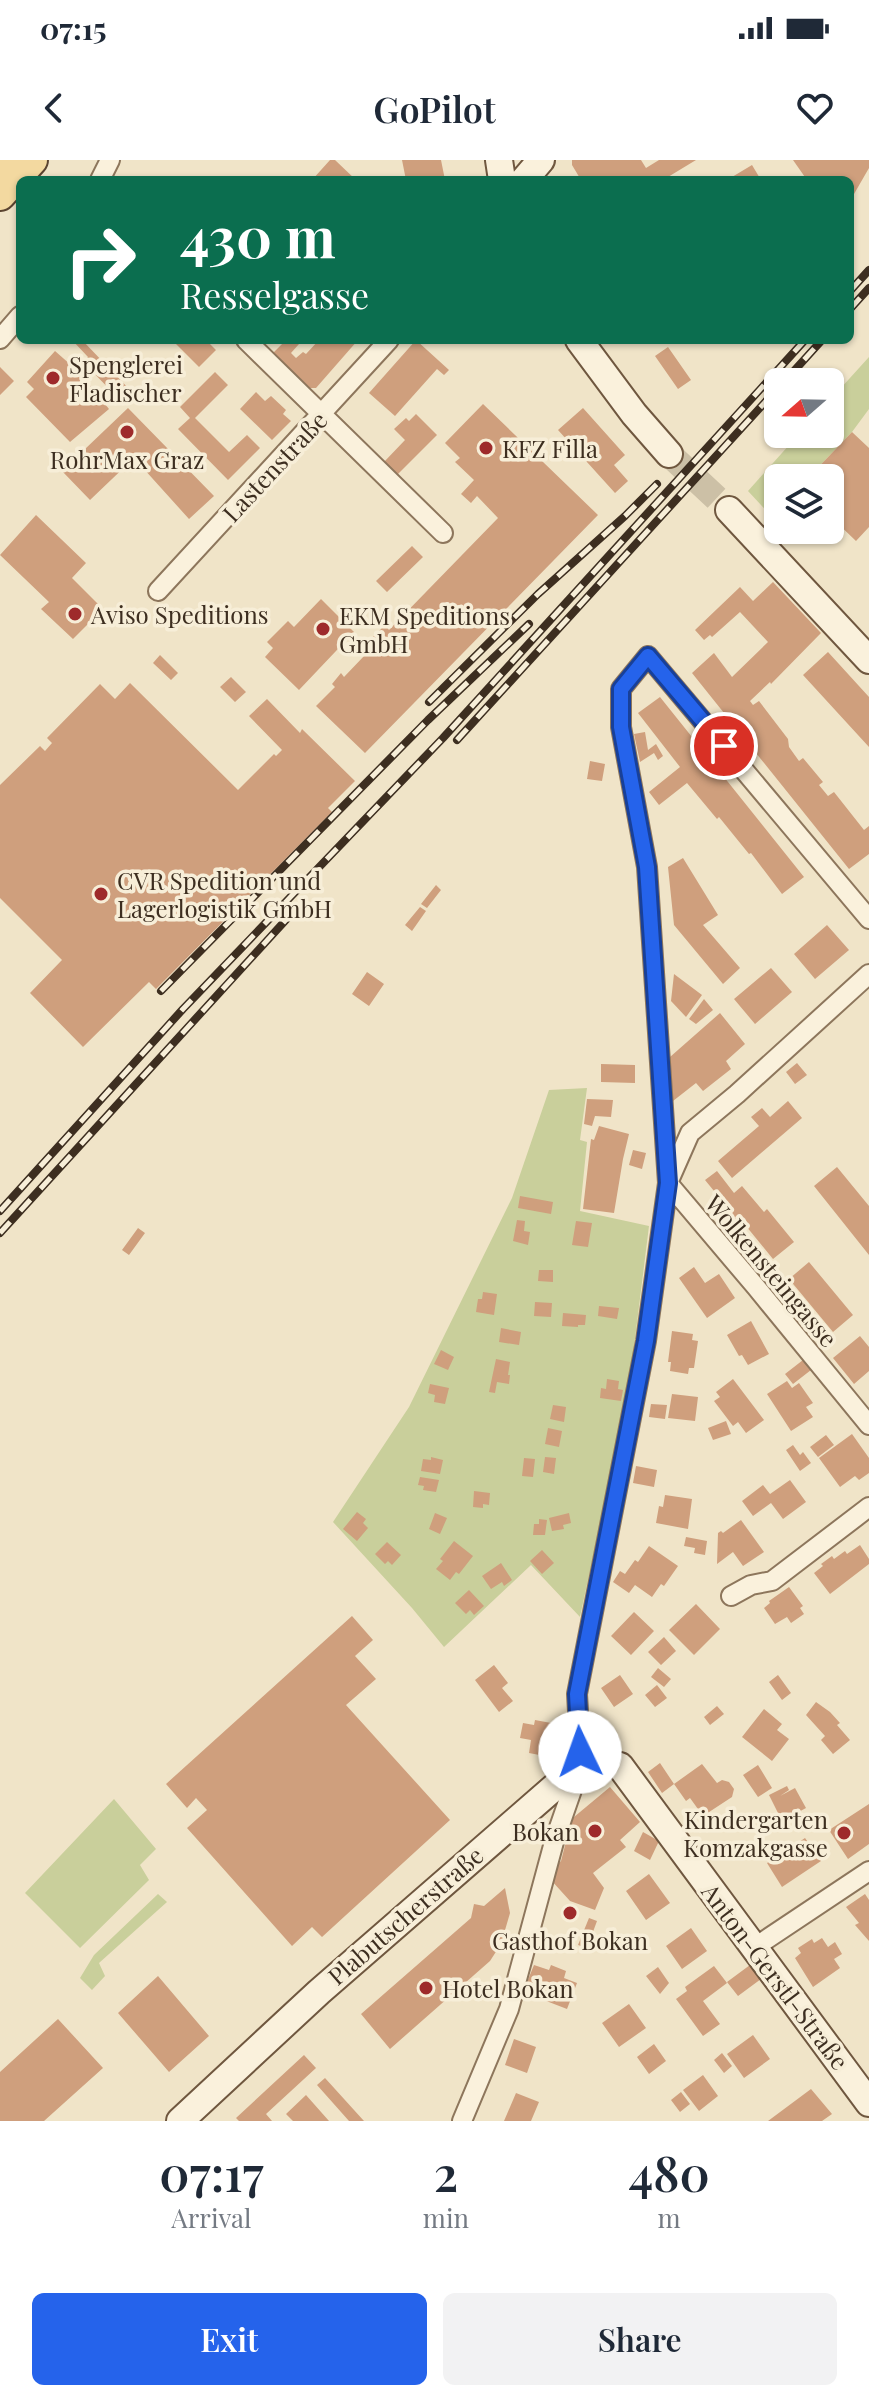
<!DOCTYPE html>
<meta charset="utf-8">
<style>
body{margin:0;font-family:"Playfair Display",serif;background:#f2f2f3;color:#1f2937;height:100vh;display:flex;flex-direction:column;font-size:30px;white-space:nowrap}
*{box-sizing:border-box;margin:0}
p{font-size:26px;color:#747a83}
.icon{flex:none;width:44px;height:44px;fill:none;stroke:currentColor;stroke-width:2;stroke-linecap:round;stroke-linejoin:round}
.map{position:relative;height:1961px;overflow:hidden}
.side{display:flex;flex-direction:column;background:#fff;flex:1}
.side>*{flex:none}
.banner{position:absolute;left:16px;top:16px;width:838px;height:168px;border-radius:12px;box-shadow:0 2px 6px #0004;background:#0b6e4f;color:#fff;overflow:hidden}
.needle{width:52px;rotate:250deg}
.tools{position:absolute;left:764px;top:208px;display:grid;gap:16px}
.tools a{display:grid;place-items:center;width:80px;height:80px;border-radius:12px;background:#fff;box-shadow:0 2px 6px #0004;font-size:40px}
.pin{position:absolute;display:grid;place-items:center;width:68px;height:68px;color:#fff;margin:-34px;border:4px solid #fff;border-radius:50%;box-shadow:0 2px 8px #0007}
.me{position:absolute;width:88px;margin:-44px;rotate:357deg;stroke-linejoin:round;filter:drop-shadow(0 0 6px #0008)}
.turn{display:flex;align-items:center;gap:28px;height:168px;padding:0 32px;font-size:36px}
.turn .icon{width:104px;height:104px;stroke-width:2.5}
.turn b{display:block;font-size:56px;line-height:68px}
.eta{display:flex;justify-content:space-evenly;align-items:center;height:136px;text-align:center}
.eta b{font-size:48px;font-weight:600;line-height:56px}
.action{display:flex;gap:16px;margin-top:auto;padding:16px 32px}
.action a{flex:1;height:92px;border-radius:12px;background:#2563eb;color:#fff;font-size:32px;font-weight:600;line-height:92px;text-align:center}
.action a+a{background:#f2f2f3;color:#1f2937}
.status{display:flex;justify-content:space-between;align-items:center;height:56px;padding:0 40px;background:#fff;direction:ltr}
.status svg{height:22px;fill:currentColor}
header{display:flex;justify-content:space-between;align-items:center;height:104px;padding:0 32px;background:#fff;font-size:36px;font-weight:600}
.map>svg:first-child{display:block}
.green{fill:#c9cf9b}
.building{fill:#cf9f7d}
.lines{fill:none;stroke-linecap:round;stroke-linejoin:round}
.secondary-tunnel{stroke:#ccc0a6;stroke-width:26;stroke-dasharray:26 13;stroke-linecap:butt}
.street-casing{stroke:#8d765c;stroke-width:22}
.secondary-casing{stroke:#6f573f;stroke-width:30}
.primary-casing{stroke:#5b4430;stroke-width:34}
.street{stroke:#faf1dc;stroke-width:18}
.secondary{stroke:#faf1dc;stroke-width:26}
.primary{stroke:#f3d9a0;stroke-width:30}
.rail-casing{stroke:#3d2e20;stroke-width:8}
.rail{stroke:#f7eed8;stroke-width:5;stroke-dasharray:15;stroke-linecap:butt}
.route-casing{stroke:#184099;stroke-width:20}
.route{stroke:#2563eb;stroke-width:14}
.poi-dot{fill:#9e2a2b;stroke:#f7eed8;stroke-width:3}
.labels{text-anchor:middle;dominant-baseline:central;stroke-width:7;stroke-linejoin:round;paint-order:stroke}
.poi-label{font-size:24px;fill:#3d2e20;stroke:#f7eed8;text-anchor:start}
.street-label{font-size:24px;fill:#3d2e20;stroke:#f7eed8}
</style>
<div class="status"><b>07:15</b><svg viewBox="0 0 49 12"><path d="M0 12V9h3v3zM5 12V6h3v6zM10 12V3h3v9zM15 12V0h3v12zM26 1h20v11H26zM47 4h2v5h-2z"/></svg></div>
<header><svg class="icon" aria-label="back" viewBox="0 0 24 24"><path d="M15 5l-7 7 7 7"/></svg>GoPilot<svg class="icon" aria-label="heart" viewBox="0 0 24 24"><path d="M12 20l-8-8c-3-5 5-10 8-4 3-6 11-1 8 4z"/></svg></header>
<div class="map">
<svg width="869" height="1961" viewBox="0 0 869 1961">
<rect width="100%" height="100%" fill="#f0e4c8"/>
<!-- green -->
<path class="green" d="M869 197V249L852 272 808 318H778V353L773 358 748 331 799 274H830V240Z
M587 928 580 980 587 982 580 1051 649 1066 632 1203 612 1308 580 1457 531 1405 444 1487 412 1448 333 1362 409 1247 512 1038 549 930Z
M114 1639 156 1689 140 1705 149 1720 80 1788 25 1733Z
M158 1734 167 1742 99 1803 105 1816 92 1830 80 1818 94 1795Z"/>
<!-- building -->
<path class="building" d="M330 0H335L356 20H312Z
M402 0H441L445 20H406Z
M572 0H641L646 8 659 0H696L663 20H581L572 5Z
M793 0H869V8L850 41V20H807Z
M752 5 761 20H727Z
M72 180H82L131 231 120 240 83 202 88 197Z
M181 180H206L216 190 199 207 176 184Z
M286 180H294L299 184 291 193 296 198 303 192 306 194 319 180H358L316 228H310L273 193Z
M416 180 449 210 444 215 437 209 395 256 369 233Z
M668 187 691 220 678 229 655 196Z
M55 191 80 213 109 249 70 282 26 237 34 229 27 222Z
M0 207 14 221 0 235Z
M215 212 228 225 195 258 229 292 247 275 260 288 228 320 178 269 190 258 180 247Z
M256 232 265 241 271 236 286 250 283 254 291 261 272 280 240 249Z
M483 244 598 355 365 593 316 546 335 527 332 524 341 513 344 517 365 495 360 490 385 465 389 470 498 358 477 336 471 343 461 334 474 320 455 302 460 298 445 283Z
M128 248 214 336 189 359 134 298 90 340 62 311Z
M583 248 625 295 614 305 628 321 615 333 558 270Z
M416 254 437 275 397 315 384 302 405 280 394 269 406 258 409 261Z
M852 272 869 288V367L856 381 830 356V318H808Z
M36 355 86 403 72 418 103 449 73 479 41 449 49 442 0 395Z
M412 386 423 397 387 432 376 421Z
M773 422 821 473 771 524 770 522 750 541 753 545 759 541 788 579 789 587 799 601 803 598 823 622 819 625 828 636 834 632 864 670 869 666V694L849 709 692 513 714 493 732 517 768 482 740 452 712 477 710 475 704 480 695 470 740 427 753 441Z
M321 439 354 472 299 530 265 497 273 488 267 482 288 461 294 467Z
M828 492 869 537V587L803 515Z
M160 495 178 513 171 520 153 503Z
M231 517 246 532 235 542 220 527Z
M130 523 238 630 274 594 276 596 282 590 249 556 267 539 300 573 302 569 355 621 328 648 332 652 156 829 149 822 83 887 30 833 62 800 0 738V625L40 586 45 591 52 583 47 578 100 524 115 539Z
M660 537 804 717 782 734 751 693 749 694 719 657 717 659 687 623 659 645 649 632 680 607 638 553Z
M645 572 648 590 656 584 663 596 658 600 654 593 640 602 634 574Z
M590 601 605 604 602 621 587 619Z
M683 698 718 755 703 765 740 808 723 824 674 765 668 707Z
M436 725 441 730 427 748 421 744Z
M420 747 426 751 412 771 405 765Z
M827 765 849 790 815 819 794 794Z
M771 808 792 832 755 864 734 839Z
M367 812 384 824 369 846 352 834Z
M674 814 702 835 686 857 671 841Z
M704 839 713 850 696 864 689 859Z
M720 853 745 884 726 901 731 909 703 931 696 923 673 941 670 897Z
M797 903 807 915 795 924 786 912Z
M601 904 635 905V923L601 922Z
M587 939 613 940 611 957 595 956 592 966 584 964Z
M788 941 802 958 732 1018 718 1001 759 966 751 957 762 948 770 957Z
M599 966 629 974 623 999 614 1053 583 1049 591 979 594 980Z
M633 990 646 993 642 1009 629 1005Z
M837 1007 869 1046V1095L814 1026Z
M717 1011 734 1033 742 1026 764 1052 767 1049 794 1082 773 1099 746 1066 737 1074 730 1066 732 1064 716 1048 723 1042 705 1020Z
M520 1036 553 1042 551 1054 518 1048Z
M517 1060 525 1061 524 1071 530 1072 528 1085 513 1081Z
M576 1061 592 1063 588 1087 572 1085Z
M138 1068 145 1073 129 1095 122 1090Z
M809 1102 853 1155 833 1172 789 1119Z
M694 1107 705 1123 719 1114 735 1138 707 1158 679 1118Z
M539 1110H553V1122L538 1121Z
M483 1132 497 1134 494 1155 476 1152 478 1139H482Z
M535 1142 552 1143 551 1157 534 1156Z
M599 1146 619 1148 617 1159 598 1156Z
M563 1153 586 1155 585 1165H578V1167L562 1166Z
M751 1161 769 1194 748 1205 742 1195 739 1196 727 1175Z
M501 1168 521 1172 519 1185 499 1182Z
M672 1171 693 1174 692 1180 698 1181 694 1208H689L688 1214 670 1211 671 1202H668Z
M860 1176 869 1187V1211L854 1224 833 1198Z
M441 1190 454 1197 448 1210 434 1204Z
M496 1199 510 1202 508 1215H510L509 1224 497 1222 495 1233 489 1232Z
M803 1200 811 1210 793 1224 785 1214Z
M607 1219 619 1221 618 1229 623 1230 621 1241 600 1238 601 1228 606 1229Z
M733 1219 764 1260 746 1273 738 1262 733 1266 714 1241 720 1237 716 1232Z
M787 1221 792 1228 799 1223 813 1243 806 1247 813 1257 791 1271 767 1234Z
M430 1224 449 1228 445 1244 434 1242 435 1235 428 1233Z
M672 1234 698 1237 695 1261 668 1258Z
M651 1244 667 1245 665 1259 649 1257Z
M553 1245 566 1247 564 1262 550 1259Z
M726 1261 731 1274 713 1280 708 1268Z
M548 1268 562 1271 559 1287 545 1284Z
M852 1274 869 1298V1313L859 1320 855 1316 840 1327 819 1298Z
M826 1275 834 1285 818 1297 810 1287Z
M793 1285 800 1295 803 1292 811 1303 800 1311 786 1290Z
M431 1297 443 1300 440 1314 421 1311 423 1299 431 1300Z
M545 1297 556 1298 554 1314 543 1312Z
M524 1298 535 1299 533 1317 522 1316Z
M636 1306 657 1310 654 1327 633 1323Z
M420 1317 439 1320 436 1332 423 1330 424 1326 418 1325Z
M790 1320 806 1342 783 1359 771 1343 753 1356 742 1341 763 1325 770 1334Z
M474 1331 490 1333 489 1345 483 1344V1348L473 1347Z
M665 1335 692 1339 688 1369 656 1363 659 1346 663 1347Z
M357 1352 366 1359 363 1363 368 1368 357 1381 343 1369Z
M435 1353 447 1358 440 1374 429 1369Z
M569 1353 571 1363 563 1365 564 1369 552 1371 549 1358Z
M539 1359 547 1360 545 1375H533L534 1364H539Z
M741 1360 764 1392 743 1406 733 1392 717 1404 718 1373 721 1371 723 1373Z
M686 1377 707 1381 705 1395 694 1393 695 1388 684 1386Z
M454 1381 473 1396 459 1414 456 1412 450 1420 436 1409 443 1401 440 1399Z
M387 1382 401 1395 392 1405 388 1401 385 1404 375 1394Z
M860 1385 869 1399V1404L830 1434 814 1413 823 1406 821 1404 832 1396 834 1399 845 1391 847 1394Z
M649 1386 678 1406 664 1426 661 1424 652 1437 635 1425 629 1433 613 1422 620 1411 625 1414 635 1400 638 1402Z
M542 1390 554 1403 542 1414 530 1401Z
M501 1403 512 1420 504 1426 502 1422 491 1429 482 1416Z
M789 1427 803 1446 800 1448 804 1454 791 1463 787 1457 775 1464 764 1448 770 1443 769 1441Z
M469 1430 484 1446 474 1455 470 1450 466 1454 455 1443Z
M696 1444 720 1469 694 1495 669 1470Z
M634 1452 654 1471 631 1495 611 1476Z
M352 1456 373 1480 355 1496 376 1519 346 1545 450 1660 322 1777 312 1767 292 1786 187 1668 207 1650 196 1638 187 1648 166 1624Z
M664 1477 676 1491 661 1505 648 1492Z
M494 1505 508 1523 502 1528 513 1541 499 1552 475 1520Z
M658 1508 671 1519 664 1527 651 1517Z
M620 1515 633 1534 614 1547 601 1528Z
M778 1515 791 1533 782 1540 769 1522Z
M657 1525 667 1538 655 1547 645 1535Z
M816 1542 830 1552 840 1563 837 1565 850 1580 833 1594 821 1580 825 1576 806 1555Z
M717 1546 724 1554 710 1565 704 1557Z
M764 1549 782 1564 777 1570 789 1579 772 1601 742 1577Z
M535 1560 551 1563 549 1574 559 1576 555 1598 529 1593 531 1580 520 1578 523 1563 534 1565Z
M660 1603 674 1624 662 1633 648 1612Z
M702 1604 717 1623 722 1620 729 1622 734 1629 732 1637 703 1656 690 1638 686 1641 674 1624Z
M758 1605 772 1628 758 1637 743 1615Z
M787 1626 789 1630 780 1636 795 1628 806 1648 782 1661 769 1635Z
M610 1627 640 1662 620 1680 626 1687 593 1713 604 1728 595 1750 570 1741 551 1720 554 1708 561 1701 568 1674 562 1667Z
M869 1644V1684L848 1699 829 1670Z
M643 1672 659 1681 650 1700 634 1691Z
M805 1678 821 1701 782 1727 767 1703 783 1693 780 1688 787 1683 790 1688Z
M649 1714 670 1743 646 1760 626 1731Z
M505 1728 510 1753 501 1784 490 1801 390 1889 361 1854 471 1758 474 1744 484 1746Z
M865 1734 869 1740V1781L855 1765 859 1763 846 1747Z
M589 1758 597 1761 587 1788 578 1785Z
M691 1768 707 1791 682 1809 666 1786Z
M822 1778 828 1787 835 1782 842 1794 834 1799 840 1808 813 1827 795 1798 801 1793 798 1788 812 1779 814 1783Z
M534 1805 549 1810 551 1805 566 1811 564 1818 577 1823 567 1849 523 1832Z
M750 1805 761 1819 738 1836 727 1822Z
M714 1806 727 1823 703 1841 720 1864 703 1876 676 1839 687 1831 685 1827Z
M658 1807 669 1823 660 1834 646 1816Z
M158 1816 209 1876 169 1912 118 1853Z
M629 1844 646 1868 619 1887 602 1863Z
M58 1859 103 1908 44 1961H0V1912Z
M753 1875 770 1899 744 1918 727 1894Z
M514 1879 536 1887 527 1913 505 1905Z
M654 1884 666 1901 649 1914 637 1897Z
M722 1893 732 1906 724 1913 714 1900Z
M304 1895 316 1908 266 1954 272 1961H239L236 1958Z
M703 1915 718 1936 699 1951 683 1930Z
M325 1918 364 1961H349L317 1925Z
M811 1929 832 1954 822 1961H768Z
M681 1932 690 1944 680 1952 671 1940Z
M516 1933 539 1942 531 1961H504Z
M306 1935 329 1961H293L286 1954Z"/>
<g class="lines">
<!-- secondary-tunnel -->
<path class="secondary-tunnel" d="M669 294 729 350"/>
<!-- street casing -->
<g class="street-casing">
<path id="street" d="M100 20 110 0
M0 179 20 156
M246 180 443 373
M158 431 389 180
M869 814 737 934 690 973 668 1023 756 1127 869 1265
M731 1436 751 1425 772 1421 869 1347
M755 1787 869 1711
M462 1961 509 1849 554 1682 581 1604 577 1534 646 1181 668 1023 647 707 621 567V529L648 496 869 759"/>
</g>
<!-- secondary casing -->
<g class="secondary-casing">
<path id="secondary" d="M499 0 502 20
M524 20 541 0
M579 180 634 254 669 294
M729 350 869 500
M180 1961 319 1832 581 1604 600 1601 620 1606 869 1943"/>
</g>
<!-- primary casing -->
<g class="primary-casing">
<path id="primary" d="M0 1 1 0
M0 35 32 0"/>
</g>
<!-- street -->
<use href="#street" class="street"/>
<!-- secondary -->
<use href="#secondary" class="secondary"/>
<!-- primary -->
<use href="#primary" class="primary"/>
<!-- rail casing -->
<g class="rail-casing">
<path id="rail" d="M850 131 869 110
M850 149 869 128
M784 222 822 180
M429 542 538 434 625 356 657 324
M457 580 778 228
M161 831 428 560 529 464
M0 1051 183 849 443 578 805 180
M0 1073 294 751"/>
</g>
<!-- rail -->
<use href="#rail" class="rail"/>
</g>
<g class="lines">
<!-- route casing -->
<g class="route-casing">
<path id="route" d="M580 1592 577 1534 646 1181 668 1023 647 707 621 567V529L648 496 724 586"/>
</g>
<!-- route -->
<use href="#route" class="route"/>
</g>
<!-- markers -->
<g class="poi-dot">
<circle cx="53" cy="218" r="8"/>
<circle cx="127" cy="272" r="8"/>
<circle cx="486" cy="288" r="8"/>
<circle cx="75" cy="454" r="8"/>
<circle cx="323" cy="469" r="8"/>
<circle cx="101" cy="734" r="8"/>
<circle cx="595" cy="1671" r="8"/>
<circle cx="844" cy="1673" r="8"/>
<circle cx="570" cy="1753" r="8"/>
<circle cx="426" cy="1828" r="8"/>
</g>
<g class="labels">
<!-- poi labels -->
<g class="poi-label">
<text x="69" y="204">Spenglerei<tspan x="69" dy="28">Fladischer</tspan></text>
<text x="502" y="288">KFZ Filla</text>
<text x="127" y="299" text-anchor="middle">RohrMax Graz</text>
<text x="91" y="454">Aviso Speditions</text>
<text x="339" y="455">EKM Speditions<tspan x="339" dy="28">GmbH</tspan></text>
<text x="117" y="720">CVR Spedition und<tspan x="117" dy="28">Lagerlogistik GmbH</tspan></text>
<text x="828" y="1659" text-anchor="end">Kindergarten<tspan x="828" dy="28">Komzakgasse</tspan></text>
<text x="579" y="1671" text-anchor="end">Bokan</text>
<text x="570" y="1780" text-anchor="middle">Gasthof Bokan</text>
<text x="442" y="1828">Hotel Bokan</text>
</g>
<!-- street labels -->
<g class="street-label">
<text transform="translate(274 306) rotate(-47)">Lastenstraße</text>
<text transform="translate(772 1110) rotate(50)">Wolkensteingasse</text>
<text transform="translate(405 1755) rotate(-41)">Plabutscherstraße</text>
<text transform="translate(776 1816) rotate(53)">Anton-Gerstl-Straße</text>
</g>
</g>
</svg>
<div class="tools">
<a><svg class="needle" viewBox="-14 -14 28 28"><path d="M0-13l5 13h-10z" fill="#e53935"/><path d="M0 13l5-13h-10z" fill="#747a83"/></svg></a>
<a><svg class="icon" aria-label="layers" viewBox="0 0 24 24"><path d="M12 4l9 5-9 5-9-5zM3 14l9 5 9-5"/></svg></a>
</div>
<div class="pin" style="left:724px;top:586px;background:#d93025"><svg class="icon" aria-label="arrive" viewBox="0 0 24 24"><path d="M6 21V4h12l-3 4 3 4H6"/></svg></div>
<svg class="me" style="left:580px;top:1592px" viewBox="-20 -20 40 40"><circle r="19" fill="#fff"/><path d="M0-13L10 11 0 6-10 11z" fill="#2563eb"/></svg>
<div class="banner">
<div class="turn"><svg class="icon" aria-label="right" viewBox="0 0 24 24"><path d="M7 20v-9h11M14 6l5 5-5 5"/></svg><div><b>430 m</b>Resselgasse</div></div>
</div>
</div>
<section class="side">
<div class="eta">
<div><b>07:17</b><p>Arrival</p></div>
<div><b>2</b><p>min</p></div>
<div><b>480</b><p>m</p></div>
</div>
<div class="action"><a>Exit</a><a>Share</a></div>
</section>
